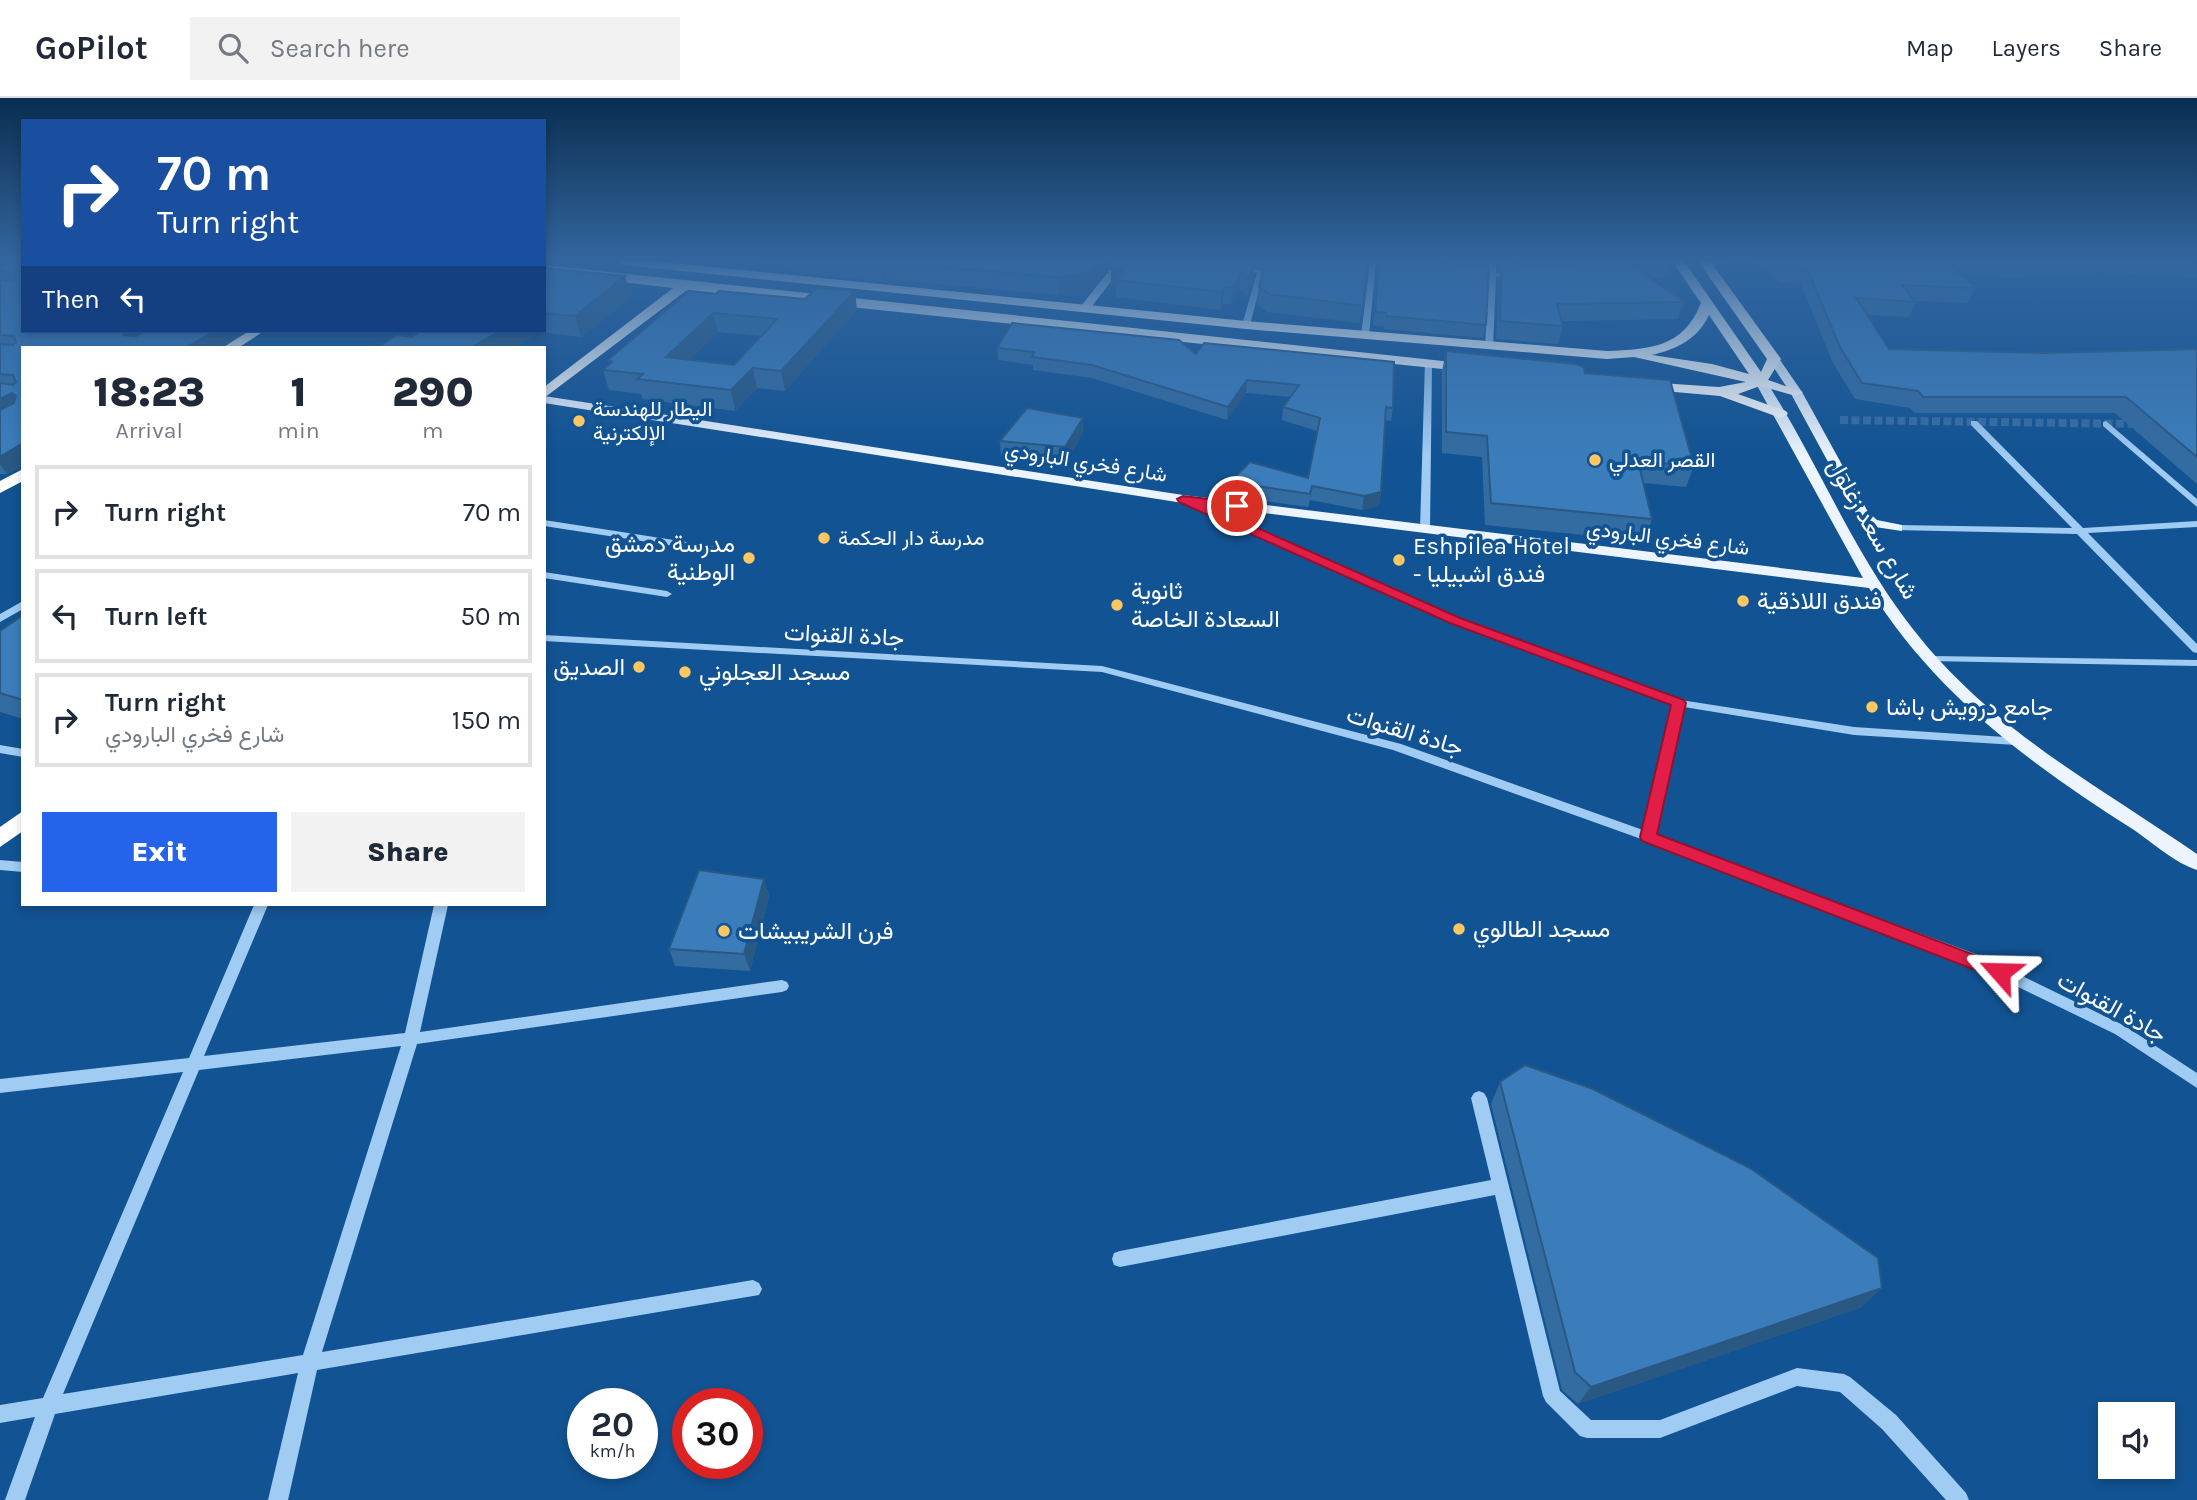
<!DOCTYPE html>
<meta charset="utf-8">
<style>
body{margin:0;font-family:Karla,Vazirmatn,sans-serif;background:#f2f2f3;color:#1f2937;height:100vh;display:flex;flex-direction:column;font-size:26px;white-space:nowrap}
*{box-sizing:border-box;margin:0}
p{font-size:23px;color:#747a83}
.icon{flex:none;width:38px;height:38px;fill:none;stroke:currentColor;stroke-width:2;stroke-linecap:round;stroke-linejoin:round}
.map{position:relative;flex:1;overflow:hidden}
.panel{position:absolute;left:21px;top:248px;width:525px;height:560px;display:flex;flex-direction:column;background:#fff;border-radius:0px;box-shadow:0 4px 10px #0003}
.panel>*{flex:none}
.guide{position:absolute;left:21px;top:21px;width:525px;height:214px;border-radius:0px;box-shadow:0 4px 10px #0003;background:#1a4fa0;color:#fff;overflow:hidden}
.fabs{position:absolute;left:2098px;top:1304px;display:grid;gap:14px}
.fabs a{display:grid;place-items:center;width:77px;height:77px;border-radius:0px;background:#fff;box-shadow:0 4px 10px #0003;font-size:35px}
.speed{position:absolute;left:567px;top:1290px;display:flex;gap:14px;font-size:35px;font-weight:700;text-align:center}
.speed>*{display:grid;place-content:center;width:91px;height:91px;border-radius:50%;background:#fff;box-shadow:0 4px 10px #0003;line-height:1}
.speed small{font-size:18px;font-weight:400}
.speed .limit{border:10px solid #d22;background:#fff;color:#111}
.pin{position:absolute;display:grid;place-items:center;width:60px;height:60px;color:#fff;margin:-30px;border:4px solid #fff;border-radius:50%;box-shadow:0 2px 7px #0007}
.me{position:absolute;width:77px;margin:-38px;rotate:295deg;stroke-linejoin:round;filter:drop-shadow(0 0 5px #0008)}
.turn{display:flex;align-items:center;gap:24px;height:147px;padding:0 21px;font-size:32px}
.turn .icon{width:91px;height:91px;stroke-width:2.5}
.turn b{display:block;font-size:49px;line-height:60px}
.then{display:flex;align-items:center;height:66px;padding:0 21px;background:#0003;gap:14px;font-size:26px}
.eta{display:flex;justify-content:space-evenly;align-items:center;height:119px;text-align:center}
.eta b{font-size:42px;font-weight:800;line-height:49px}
.button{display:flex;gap:14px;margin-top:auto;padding:14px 21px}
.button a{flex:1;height:80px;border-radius:0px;background:#2563eb;color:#fff;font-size:28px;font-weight:800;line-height:80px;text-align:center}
.button a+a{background:#f2f2f3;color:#1f2937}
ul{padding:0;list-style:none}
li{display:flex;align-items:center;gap:21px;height:94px;margin:0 14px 10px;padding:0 7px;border:4px solid #e0e1e3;border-radius:0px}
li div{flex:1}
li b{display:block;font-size:26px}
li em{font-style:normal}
header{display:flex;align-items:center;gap:42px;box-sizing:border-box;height:98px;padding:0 35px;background:#fff;border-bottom:2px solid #e0e1e3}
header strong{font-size:33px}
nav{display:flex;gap:38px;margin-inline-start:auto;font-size:24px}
.search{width:490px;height:63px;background:#f2f2f3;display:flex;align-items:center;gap:18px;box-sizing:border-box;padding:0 24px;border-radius:0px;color:#747a83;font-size:26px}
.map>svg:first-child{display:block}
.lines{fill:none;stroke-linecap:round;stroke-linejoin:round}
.minor-tunnel{stroke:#366da3;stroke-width:8;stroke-dasharray:8 3.5;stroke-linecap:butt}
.minor{fill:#a0cbf2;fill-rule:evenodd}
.major{fill:#ebf4ff;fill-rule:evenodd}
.highway{fill:#fff;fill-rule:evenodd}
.wall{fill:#336ca1;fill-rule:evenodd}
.shaded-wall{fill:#295883}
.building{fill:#3b7dbb;stroke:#295883;stroke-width:2;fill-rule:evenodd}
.route{fill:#e11d48;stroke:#92132f;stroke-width:2}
.poi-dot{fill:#ffc761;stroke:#125393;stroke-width:2.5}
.labels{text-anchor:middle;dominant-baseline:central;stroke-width:7;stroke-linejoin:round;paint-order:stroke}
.far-poi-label{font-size:21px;fill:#fff;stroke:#125393;text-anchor:start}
.far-street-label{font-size:21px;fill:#fff;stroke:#125393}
.street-label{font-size:24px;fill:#fff;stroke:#125393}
.poi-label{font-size:24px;fill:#fff;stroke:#125393;text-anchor:start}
</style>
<header>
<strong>GoPilot</strong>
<div class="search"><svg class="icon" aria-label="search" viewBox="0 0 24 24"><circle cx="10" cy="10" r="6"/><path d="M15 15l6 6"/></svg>Search here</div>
<nav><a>Map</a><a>Layers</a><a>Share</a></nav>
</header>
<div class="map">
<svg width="2197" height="1402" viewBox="0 0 2197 1402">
<rect width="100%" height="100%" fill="#125393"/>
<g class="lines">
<!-- minor-tunnel -->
<path class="minor-tunnel" d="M1840 322 2144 326"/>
<!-- minor -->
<path class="minor" d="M1370 163H1376L1369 238 1365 240 1361 238Z
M1490 163H1496V175L1516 176 1519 178 1516 180 1496 179 1493 248 1489 250 1485 248 1489 178 1471 177 1468 175 1471 173 1489 174Z
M1720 163H1732L1707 169 1704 167Z
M1237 168 1264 173 1250 227 1246 229 1242 227 1257 175 1235 171V169Z
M1425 263 1432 265 1430 431 1425 434 1420 431Z
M1971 323H1977L2083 430 2197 423V429L2088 435 2197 546V555L2193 554 2077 436 1894 432V428L1897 427 2072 430 1971 327Z
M2106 323 2197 401V409L2103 328V324Z
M1183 398 1459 521 1681 602 1854 629 2020 640 2022 643 2020 646 2016 647 1854 637 1684 609 1655 737 1981 858 2125 928 2197 975V990L2115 936 1971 866 1644 742 1393 652 1102 574 544 543V537L1102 568 1401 646 1643 732 1673 607 1451 525 1180 403V399Z
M544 422 719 449 724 452 719 455 544 428Z
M544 474 667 493 672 496 667 499 544 480Z
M23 503V511L0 524V516Z
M1932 558 2197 562V568L1928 563 1927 561 1928 559Z
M0 647 23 651V659L0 655Z
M0 762 23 764V774L0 772Z
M254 807H268L204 958 405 935 434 807H448L420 934 782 882 787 884 789 888 787 892 782 894 417 946 322 1254 753 1182 759 1185 762 1191 759 1197 317 1272 288 1402H268L298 1275 55 1316 25 1402H5L35 1319 0 1325V1307L43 1300 183 974 0 995V981L189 960ZM401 948 303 1257 63 1296 199 972Z
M1479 993 1484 995 1487 1000 1560 1293 1591 1322H1660L1797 1270 1844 1276 1850 1279 1896 1317 1966 1395 1969 1402H1946L1882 1331 1840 1294 1797 1288 1660 1340H1587L1580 1338 1546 1304 1543 1298 1495 1097 1120 1169 1114 1167 1112 1161 1114 1155 1120 1153 1491 1082 1471 1000 1474 995Z"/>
<!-- major -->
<path class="major" d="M1117 163H1127L1089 212H1081V208Z
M1770 259H1778L1802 294 1868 414 1877 422 1902 427V433L1868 428 1858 419 1790 294 1768 261Z
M1760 279 1764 280C1815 358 1849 446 1906 522 1985 628 2091 683 2197 756V772C2175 765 2153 745 2134 732 2032 668 1933 594 1869 490L1183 405 544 305V298L1183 397 1863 480 1754 282Z"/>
<!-- highway -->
<path class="highway" d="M617 163H654L1246 223 1607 253C1650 251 1683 250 1701 205L1672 163H1684L1761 274 1767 261 1698 163H1710L1781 261 1768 282 1803 294 1796 298 1760 288 1738 296 1786 313 1788 316 1781 320 1720 298 1641 291V285L1646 284 1719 289 1746 284 1634 259 1607 261 1246 231 623 167ZM1709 217 1749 276 1712 266 1652 257C1677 251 1698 241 1709 217Z
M544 167 1471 266 1478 270 1471 274 687 192 544 300V289L673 190 544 175Z
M249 233H264L238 250H222Z
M23 371V383L0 395V383Z
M23 713V733L0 749V729Z"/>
</g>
<!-- wall -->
<path class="wall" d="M14 163 23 233H249L218 250H23V368L7 376H0V169Z
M738 163H1114L1091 192 1058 197 886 181 883 184 786 172 785 167Z
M1118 163H1368L1360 225 1267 214 1257 206 1259 189 1263 170 1254 169V177L1248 198 1239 191 1231 206H1223L1220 212 1116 199V188H1111Z
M1380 163H1488L1487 168 1486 227 1483 240 1384 231V228L1373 227Z
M1497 163H1670L1664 180H1652L1684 204 1678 221 1562 223 1563 228 1558 246 1496 241 1499 181 1501 172H1499Z
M1753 163H2197V180L2091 173 2088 178 2026 176 2024 180 1963 177 1975 190 1968 205 1916 203V204L1909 219 1867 217 1889 251 2044 255 2197 251V386L2115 315H1915L1910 310 1855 301 1833 265 1801 186 1780 184Z
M544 170 625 178 631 199 581 239 541 234 412 239 420 233H544Z
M716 196 857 212 785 293 757 290 735 313 643 301 641 296 609 292 603 272 610 266 608 262ZM718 234 761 238 734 267 689 262Z
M997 250 1196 256 1393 310 1391 323 1385 322 1381 394 1379 408 1362 412 1310 402 1308 409 1229 398 1230 384 1308 380 1317 333 1282 322 1283 309 1290 299 1246 295 1227 322 1092 280 1033 272V267L998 262Z
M1446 253 1585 275 1694 368 1686 389 1643 385 1652 421 1644 443 1485 427 1482 359 1442 355V273Z
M1083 335 1066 365 1001 359 1000 343Z
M23 517V621L0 614V533Z
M764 781 769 798 750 873 675 868 669 851Z
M1500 984 1862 1209 1578 1306 1562 1292 1491 1006Z"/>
<!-- shaded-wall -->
<path class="shaded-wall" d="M1100 163H1114L1091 192 1058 197V179Z
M1255 163 1254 177 1248 198 1249 181Z
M883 164 886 181 883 184 881 167Z
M1125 169 1116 182V188H1111V171Z
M1240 174 1239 191 1231 206 1233 189Z
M625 178 631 199 581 239 575 218Z
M1224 189 1223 206 1220 212 1222 194Z
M855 193 857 212 785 293 781 273Z
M713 215 718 234 672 279 666 259Z
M124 233H160L133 248 124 237Z
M216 233H249L218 250H185Z
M500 233H541V234L515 250H470Z
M753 270 757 290 735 313 731 292Z
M1247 282 1246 295 1227 322 1228 309Z
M12 295 22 311 0 321V301Z
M1083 320V335L1066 365 1065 349Z
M23 345V368L7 376 0 366V359Z
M1381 394 1379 408 1362 412 1364 398Z
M764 781 769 798 750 873 744 856Z
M1882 1190 1862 1209 1578 1306 1591 1289Z"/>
<!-- building -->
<path class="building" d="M14 163H23V233H125L124 237 136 238 144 233H216L185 250H23V345L0 359V312L14 305 16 298 12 295 0 301V285L13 287 16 284 13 277 0 276V246L13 247 16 244 14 238 0 237V182L14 184 16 175 0 173V169Z
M848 163H1100L1091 174 1058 179 883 164 881 167Z
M1118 163H1254L1249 181 1240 174 1233 189H1224L1222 194 1116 182 1125 169 1111 171Z
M1265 163H1368L1363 208 1269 196 1259 189Z
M1380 163H1419L1489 168 1486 227 1386 218V215L1375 214Z
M1571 163H1668L1630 165 1684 204 1557 206 1563 228 1500 223 1502 164 1567 169 1574 165Z
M1777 163H1950L1975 190 1902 187 1916 204 1856 200 1889 251 2044 255 2197 251V359L2126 299H1923L1918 293 1862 285 1840 249 1807 171 1785 169Z
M1981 163H2029L2032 165Z
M2167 163H2197V165Z
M544 170 625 178 575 218 544 215Z
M817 190 855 193 781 273 753 270 731 292 637 281 643 276 603 272 612 264 608 262 689 193 716 196 719 193 805 201ZM713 215 777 221 734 267 666 259Z
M1012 225 1179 242 1196 256 1204 245 1394 264 1393 310 1386 309 1381 394 1364 398 1312 388 1310 396 1230 384 1250 364 1308 380 1320 320 1283 309 1299 287 1247 282 1228 309 1092 267 1032 259 1034 254 997 250Z
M420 233H500L470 250H377L397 237 412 239Z
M1446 253 1576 266 1584 269 1585 275 1670 282 1694 368 1638 363 1652 421 1491 405 1487 338 1446 334Z
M1027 310 1083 320 1065 349 1000 343Z
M23 517V602L0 595V533Z
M699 772 764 781 744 856 669 851Z
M1525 967 1593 991 1750 1070 1878 1160 1882 1190 1591 1289 1575 1274 1500 984Z"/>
<!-- sky -->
<linearGradient id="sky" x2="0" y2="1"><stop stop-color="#0a2e51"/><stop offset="0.45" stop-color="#33669e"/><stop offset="1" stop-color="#33669e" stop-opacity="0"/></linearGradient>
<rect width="2197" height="359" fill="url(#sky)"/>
<!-- route -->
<path class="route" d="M1183 398 1241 405V410L1237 411 1208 408 1460 520 1684 602 1686 605 1657 736 2006 869 2009 874 2006 879H1993L1642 743 1640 739 1671 607 1450 525 1179 404 1177 401Z"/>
<!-- markers -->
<g class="poi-dot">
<circle cx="579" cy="323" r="7"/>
<circle cx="1595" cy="362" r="7"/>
<circle cx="824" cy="440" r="7"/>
<circle cx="749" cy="460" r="7"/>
<circle cx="1399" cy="462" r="7"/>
<circle cx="1743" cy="503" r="7"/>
<circle cx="1117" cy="507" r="7"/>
<circle cx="639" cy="569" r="7"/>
<circle cx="685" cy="574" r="7"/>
<circle cx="1872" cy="609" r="7"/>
<circle cx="1459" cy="831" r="7"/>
<circle cx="724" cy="833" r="7"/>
</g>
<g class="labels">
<!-- far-poi labels -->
<g class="far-poi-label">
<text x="593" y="311">اليطار للهندسة<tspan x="593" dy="24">الإلكترنية</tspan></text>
<text x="1609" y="362">القصر العدلي</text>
<text x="838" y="440">مدرسة دار الحكمة</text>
</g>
<!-- far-street labels -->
<g class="far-street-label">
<text transform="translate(1086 364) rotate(9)">شارع فخري البارودي</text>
<text transform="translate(1668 440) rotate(7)">شارع فخري البارودي</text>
</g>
<!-- street labels -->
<g class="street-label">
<text transform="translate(1873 431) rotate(60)">شارع سعد زغلول</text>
<text transform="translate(844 537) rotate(3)">جادة القنوات</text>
<text transform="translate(1405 633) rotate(17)">جادة القنوات</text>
<text transform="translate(2112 909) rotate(29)">جادة القنوات</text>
</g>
<!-- poi labels -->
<g class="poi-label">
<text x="735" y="446" text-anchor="end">مدرسة دمشق<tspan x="735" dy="28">الوطنية</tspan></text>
<text x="1413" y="448">Eshpilea Hotel<tspan x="1413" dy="28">- فندق اشبيليا</tspan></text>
<text x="1131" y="493">ثانوية<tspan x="1131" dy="28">السعادة الخاصة</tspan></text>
<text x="1757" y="503">فندق اللاذقية</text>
<text x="625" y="569" text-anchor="end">الصديق</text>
<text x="699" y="574">مسجد العجلوني</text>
<text x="1886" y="609">جامع درويش باشا</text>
<text x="1473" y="831">مسجد الطالوي</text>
<text x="738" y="833">فرن الشريبيشات</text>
</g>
</g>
</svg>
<div class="fabs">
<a><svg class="icon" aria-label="sound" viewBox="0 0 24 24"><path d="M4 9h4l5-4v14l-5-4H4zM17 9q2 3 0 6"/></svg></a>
</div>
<div class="speed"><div>20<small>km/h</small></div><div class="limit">30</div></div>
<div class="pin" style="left:1237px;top:408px;background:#d93025"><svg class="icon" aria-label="arrive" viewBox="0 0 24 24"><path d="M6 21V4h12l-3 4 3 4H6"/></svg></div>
<svg class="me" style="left:2000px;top:874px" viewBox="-20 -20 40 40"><path d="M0-17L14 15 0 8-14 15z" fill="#e11d48" stroke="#fff" stroke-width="4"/></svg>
<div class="guide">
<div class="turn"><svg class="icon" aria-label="right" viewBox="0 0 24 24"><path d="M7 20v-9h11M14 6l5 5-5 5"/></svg><div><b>70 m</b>Turn right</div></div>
<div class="then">Then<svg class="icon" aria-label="left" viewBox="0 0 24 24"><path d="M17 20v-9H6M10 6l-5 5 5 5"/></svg></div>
</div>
<section class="panel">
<div class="eta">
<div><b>18:23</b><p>Arrival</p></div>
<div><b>1</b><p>min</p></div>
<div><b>290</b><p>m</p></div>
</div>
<ul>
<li><svg class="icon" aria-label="right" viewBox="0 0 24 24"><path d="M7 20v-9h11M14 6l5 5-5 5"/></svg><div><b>Turn right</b></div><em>70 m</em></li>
<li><svg class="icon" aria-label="left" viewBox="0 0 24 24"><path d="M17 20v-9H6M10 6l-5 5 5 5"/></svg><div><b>Turn left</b></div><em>50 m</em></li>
<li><svg class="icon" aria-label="right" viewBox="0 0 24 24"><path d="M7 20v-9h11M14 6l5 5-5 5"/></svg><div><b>Turn right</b><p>شارع فخري البارودي</p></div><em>150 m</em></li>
</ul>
<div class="button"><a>Exit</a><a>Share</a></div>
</section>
</div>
